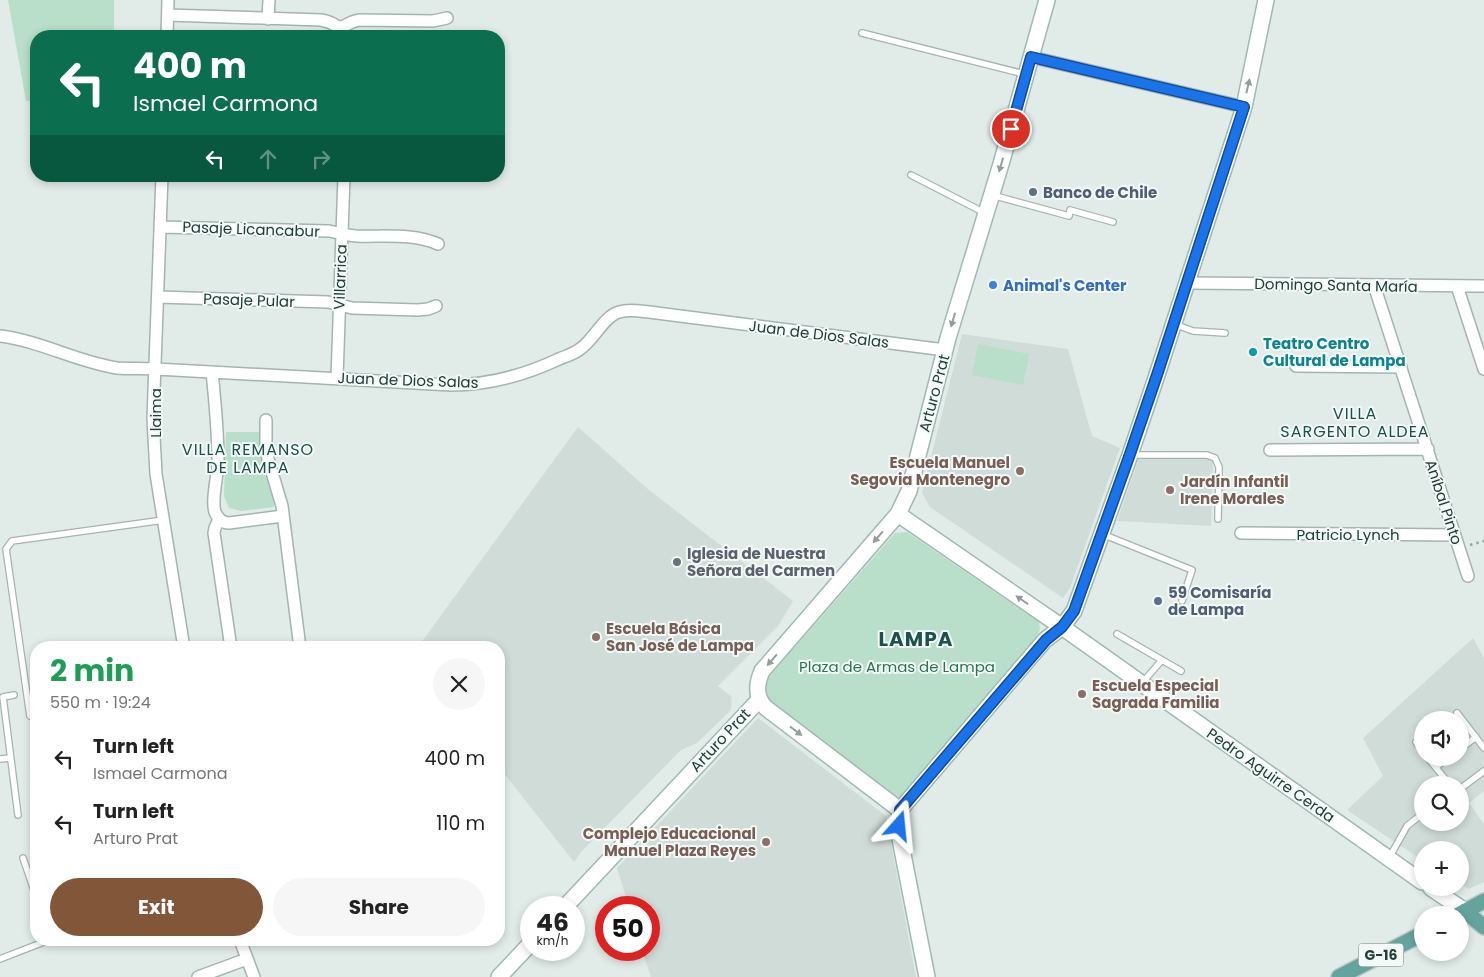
<!DOCTYPE html>
<meta charset="utf-8">
<style>
body{margin:0;font-family:Poppins,sans-serif;background:#f6f6f6;color:#222;height:100vh;display:flex;flex-direction:column;font-size:19px;white-space:nowrap}
*{box-sizing:border-box;margin:0}
p{font-size:16px;color:#767676}
.icon{flex:none;width:28px;height:28px;fill:none;stroke:currentColor;stroke-width:2;stroke-linecap:round;stroke-linejoin:round}
.map{position:relative;flex:1;overflow:hidden}
.details{position:absolute;left:30px;top:641px;width:475px;height:305px;display:flex;flex-direction:column;background:#fff;border-radius:20px;box-shadow:0 2px 8px #0003}
.details>*{flex:none}
.banner{position:absolute;left:30px;top:30px;width:475px;height:152px;border-radius:20px;box-shadow:0 2px 8px #0003;background:#0b6e4f;color:#fff;overflow:hidden}
.tools{position:absolute;left:1414px;top:711px;display:grid;gap:10px}
.tools a{display:grid;place-items:center;width:55px;height:55px;border-radius:50%;background:#fff;box-shadow:0 2px 8px #0003;font-size:25px}
.speed{position:absolute;left:520px;top:896px;display:flex;gap:10px;font-size:25px;font-weight:700;text-align:center}
.speed>*{display:grid;place-content:center;width:65px;height:65px;border-radius:50%;background:#fff;box-shadow:0 2px 8px #0003;line-height:1}
.speed small{font-size:12px;font-weight:400}
.speed .limit{border:8px solid #d22;background:#fff;color:#111}
.pin{position:absolute;display:grid;place-items:center;width:42px;height:42px;color:#fff;margin:-21px;border:2px solid #fff;border-radius:50%;box-shadow:0 1px 5px #0007}
.me{position:absolute;width:55px;margin:-28px;rotate:18deg;stroke-linejoin:round;filter:drop-shadow(0 0 4px #0008)}
.turn{display:flex;align-items:center;gap:18px;height:105px;padding:0 20px;font-size:22px}
.turn .icon{width:65px;height:65px;stroke-width:2.5}
.turn b{display:block;font-size:35px;line-height:42px}
.lanes{display:flex;align-items:center;height:48px;padding:0 20px;background:#0003;justify-content:center;gap:25px;direction:ltr}
.lanes .off{opacity:.35}
.round{display:grid;place-items:center;flex:none;width:52px;height:52px;border-radius:26px;background:#f6f6f6}
.overview{display:flex;align-items:center;justify-content:space-between;height:85px;padding:0 20px}
h1{font-size:30px;font-weight:700;line-height:38px;color:#1e9e55}
.action{display:flex;gap:10px;margin-top:auto;padding:10px 20px}
.action a{flex:1;height:58px;border-radius:30px;background:#825639;color:#fff;font-size:20px;font-weight:700;line-height:58px;text-align:center}
.action a+a{background:#f6f6f6;color:#222}
ul{padding:0;list-style:none}
li{display:flex;align-items:center;gap:15px;height:65px;padding:0 20px}
li div{flex:1}
li b{display:block;font-size:19px}
li em{font-style:normal}
.map>svg:first-child{display:block}
.built{fill:#d0dcd8;fill-rule:evenodd}
.green{fill:#b9dec9}
.lines{fill:none;stroke-linecap:round;stroke-linejoin:round}
.lane-casing{stroke:#a4b4b1;stroke-width:8}
.street-casing{stroke:#a4b4b1;stroke-width:14}
.secondary-casing{stroke:#9fb9b3;stroke-width:18}
.primary-casing{stroke:#c1c9c8;stroke-width:18}
.path{stroke:#81b1a9;stroke-width:2.5;stroke-dasharray:2.5 4;stroke-linecap:butt}
.lane{stroke:#fff;stroke-width:5.5}
.street{stroke:#fff;stroke-width:11}
.secondary{stroke:#fff;stroke-width:15}
.primary{stroke:#64a49d;stroke-width:15}
.oneway{fill:#909e9c}
.route-casing{stroke:#114b97;stroke-width:12}
.route{stroke:#1a73e8;stroke-width:9}
.service-dot{fill:#5c6f8a;stroke:#f2f9f6;stroke-width:2}
.shop-dot{fill:#3f7fe0;stroke:#f2f9f6;stroke-width:2}
.culture-dot{fill:#0f9aa8;stroke:#f2f9f6;stroke-width:2}
.education-dot{fill:#8d6e63;stroke:#f2f9f6;stroke-width:2}
.worship-dot{fill:#6b7280;stroke:#f2f9f6;stroke-width:2}
.labels{text-anchor:middle;dominant-baseline:central;stroke-width:4;stroke-linejoin:round;paint-order:stroke}
.shield{fill:#f2f9f6;stroke:#607672;stroke-width:1}
.shield-label{font-size:14px;font-weight:bold;fill:#213e3a}
.service-label{font-size:15px;font-weight:bold;fill:#4e5e75;stroke:#f2f9f6;text-anchor:start}
.street-label{font-size:15px;fill:#213e3a;stroke:#f2f9f6}
.shop-label{font-size:15px;font-weight:bold;fill:#366cbe;stroke:#f2f9f6;text-anchor:start}
.culture-label{font-size:15px;font-weight:bold;fill:#0d838f;stroke:#f2f9f6;text-anchor:start}
.education-label{font-size:15px;font-weight:bold;fill:#785e54;stroke:#f2f9f6;text-anchor:start}
.worship-label{font-size:15px;font-weight:bold;fill:#5b616d;stroke:#f2f9f6;text-anchor:start}
.park-label{font-size:15px;fill:#2a7653;stroke:#f2f9f6}
.neighbourhood-label{font-size:16px;letter-spacing:1px;fill:#1c514c;stroke:#f2f9f6}
.district-label{font-size:20px;font-weight:bold;letter-spacing:1px;fill:#1c514c;stroke:#f2f9f6}
</style>
<div class="map">
<svg width="1484" height="977" viewBox="0 0 1484 977">
<rect width="100%" height="100%" fill="#e1ece9"/>
<!-- built -->
<path class="built" d="M962 334 1068 349 1092 436 1120 448 1070 588 1063 598 930 507 922 493Z
M578 427 649 490 793 601 778 626 718 686 732 697 731 710 697 743 681 750 581 852 574 862 499 767V648L418 647Z
M1139 458H1213L1211 526 1117 521Z
M1473 638 1484 658V791L1469 803 1484 824V882L1469 889 1460 884V850H1422V860L1347 810 1383 776 1363 738ZM1422 720H1460V758H1422ZM1422 785H1460V822H1422Z
M758 718 886 816 916 977H651L642 950H649V908L629 907 617 868Z"/>
<!-- green -->
<path class="green" d="M8 0H114V36H36V101H26Z
M978 344 1029 354 1023 385 972 375Z
M226 432H260L264 473 272 491 274 507 241 511 229 508 224 496Z
M907 532 1039 622 1040 629 1035 642 904 796 894 799 770 703 764 692 766 680 895 533Z"/>
<g class="lines">
<!-- lane casing -->
<g class="lane-casing">
<path id="lane" d="M862 33 1024 74
M911 175 985 213
M992 195 1069 216 1070 210 1113 222
M1174 324 1193 331 1225 333
M1133 455H1207L1215 458 1219 467 1218 519
M1102 534 1192 570 1182 601
M1117 634 1181 671
M1142 683 1162 660
M14 695 3 697 18 815
M1457 713 1484 748
M36 719 30 716 6 549 12 541 164 520
M1416 742 1422 751
M1460 749 1476 737
M1428 758 1450 785
M0 759 10 758
M1436 767 1448 758
M1460 789 1484 771
M23 858 36 896
M1389 858 1407 826 1422 814
M0 959 49 940"/>
</g>
<!-- street casing -->
<g class="street-casing">
<path id="street" d="M168 15 321 20C332 22 340 26 346 36
M268 19 269 0
M340 28 352 22 359 20 433 21 447 18
M167 36 168 0
M1031 57 1244 107
M162 176 153 418 156 474 184 648
M161 227 329 231C338 233 347 235 356 236 384 237 413 233 438 244
M1187 283 1484 286
M1374 285 1468 576
M1457 286 1484 369
M158 297 328 302 352 308 418 310 428 309 436 306
M0 336C41 341 77 362 117 368 129 369 143 368 156 369L451 385C490 385 525 375 559 359 566 356 574 354 580 349 593 341 604 316 619 312 629 309 639 311 649 312L945 350
M1296 366 1401 367
M212 372C215 401 218 431 218 461 218 475 211 500 215 512 218 519 222 523 229 523L283 516
M337 378 344 176
M266 420V444L268 459 282 506 300 648
M1270 450 1428 449
M219 519 215 528 214 533 231 648
M1241 533 1455 535
M240 940 254 977
M198 977 247 959"/>
</g>
<!-- secondary casing -->
<g class="secondary-casing">
<path id="secondary" d="M898 514 1062 627 1422 882
M900 810 766 708C755 697 756 685 762 671L898 514 909 491 948 338 1001 164 1047 0
M900 810 1045 640 1062 627 1074 611 1130 455 1157 375 1244 107 1266 0
M900 810 899 828 900 839 927 977
M1431 888 1465 911
M564 908 759 700
M499 977 531 943"/>
</g>
<!-- primary casing -->
<g class="primary-casing">
<path id="primary" d="M1465 911 1484 927
M1458 915 1484 901
M1339 977 1422 934"/>
</g>
<!-- path -->
<path class="path" d="M1470 545 1484 541"/>
<!-- lane -->
<use href="#lane" class="lane"/>
<!-- street -->
<use href="#street" class="street"/>
<!-- secondary -->
<use href="#secondary" class="secondary"/>
<!-- primary -->
<use href="#primary" class="primary"/>
</g>
<!-- one-way arrows -->
<defs><path id="oneway-solid" d="M-6-.8H1V-3.2L6.5 0L1 3.2V.8H-6Z" transform="scale(1.25)"/></defs>
<g class="oneway">
<use href="#oneway-solid" transform="translate(1248 86) rotate(-77)"/>
<use href="#oneway-solid" transform="translate(1001 165) rotate(106)"/>
<use href="#oneway-solid" transform="translate(953 320) rotate(106)"/>
<use href="#oneway-solid" transform="translate(878 537) rotate(131)"/>
<use href="#oneway-solid" transform="translate(1022 600) rotate(-145)"/>
<use href="#oneway-solid" transform="translate(772 660) rotate(131)"/>
<use href="#oneway-solid" transform="translate(796 731) rotate(37)"/>
</g>
<g class="lines">
<!-- route casing -->
<g class="route-casing">
<path id="route" d="M899 826 900 810 1046 640 1062 627 1074 611 1130 454 1157 375 1244 107 1031 57 1011 129"/>
</g>
<!-- route -->
<use href="#route" class="route"/>
</g>
<!-- markers -->
<g class="service-dot">
<circle cx="1033" cy="192" r="5"/>
<circle cx="1158" cy="601" r="5"/>
</g>
<circle class="shop-dot" cx="993" cy="285" r="5"/>
<circle class="culture-dot" cx="1253" cy="352" r="5"/>
<g class="education-dot">
<circle cx="1020" cy="471" r="5"/>
<circle cx="1170" cy="490" r="5"/>
<circle cx="596" cy="637" r="5"/>
<circle cx="1082" cy="694" r="5"/>
<circle cx="766" cy="842" r="5"/>
</g>
<circle class="worship-dot" cx="677" cy="562" r="5"/>
<g class="labels">
<!-- shield labels -->
<rect class="shield" x="1358.5" y="943.5" width="45" height="23" rx="4"/>
<g class="shield-label">
<text x="1381" y="955">G-16</text>
</g>
<!-- service labels -->
<g class="service-label">
<text x="1043" y="192">Banco de Chile</text>
<text x="1168" y="592">59 Comisaría<tspan x="1168" dy="17">de Lampa</tspan></text>
</g>
<!-- street labels -->
<g class="street-label">
<text transform="translate(251 229) rotate(2)">Pasaje Licancabur</text>
<text transform="translate(340 277) rotate(-88)">Villarrica</text>
<text transform="translate(1336 285) rotate(1)">Domingo Santa María</text>
<text transform="translate(249 300) rotate(2)">Pasaje Pular</text>
<text transform="translate(819 334) rotate(7)">Juan de Dios Salas</text>
<text transform="translate(408 380) rotate(2)">Juan de Dios Salas</text>
<text transform="translate(934 393) rotate(-75)">Arturo Prat</text>
<text transform="translate(155 413) rotate(-90)">Llaima</text>
<text transform="translate(1444 502) rotate(72)">Aníbal Pinto</text>
<text x="1348" y="534">Patricio Lynch</text>
<text transform="translate(720 740) rotate(-47)">Arturo Prat</text>
<text transform="translate(1271 775) rotate(35)">Pedro Aguirre Cerda</text>
</g>
<!-- shop labels -->
<g class="shop-label">
<text x="1003" y="285">Animal's Center</text>
</g>
<!-- culture labels -->
<g class="culture-label">
<text x="1263" y="343">Teatro Centro<tspan x="1263" dy="17">Cultural de Lampa</tspan></text>
</g>
<!-- education labels -->
<g class="education-label">
<text x="1010" y="462" text-anchor="end">Escuela Manuel<tspan x="1010" dy="17">Segovia Montenegro</tspan></text>
<text x="1180" y="481">Jardín Infantil<tspan x="1180" dy="17">Irene Morales</tspan></text>
<text x="606" y="628">Escuela Básica<tspan x="606" dy="17">San José de Lampa</tspan></text>
<text x="1092" y="685">Escuela Especial<tspan x="1092" dy="17">Sagrada Familia</tspan></text>
<text x="756" y="833" text-anchor="end">Complejo Educacional<tspan x="756" dy="17">Manuel Plaza Reyes</tspan></text>
</g>
<!-- worship labels -->
<g class="worship-label">
<text x="687" y="553">Iglesia de Nuestra<tspan x="687" dy="17">Señora del Carmen</tspan></text>
</g>
<!-- park labels -->
<g class="park-label">
<text x="897" y="666">Plaza de Armas de Lampa</text>
</g>
<!-- neighbourhood labels -->
<g class="neighbourhood-label">
<text x="1355" y="413">VILLA<tspan x="1355" dy="18">SARGENTO ALDEA</tspan></text>
<text x="248" y="449">VILLA REMANSO<tspan x="248" dy="18">DE LAMPA</tspan></text>
</g>
<!-- district labels -->
<g class="district-label">
<text x="916" y="639">LAMPA</text>
</g>
</g>
</svg>
<div class="tools">
<a><svg class="icon" aria-label="sound" viewBox="0 0 24 24"><path d="M4 9h4l5-4v14l-5-4H4zM17 9q2 3 0 6"/></svg></a>
<a><svg class="icon" aria-label="search" viewBox="0 0 24 24"><circle cx="10" cy="10" r="6"/><path d="M15 15l6 6"/></svg></a>
<a>+</a>
<a>−</a>
</div>
<div class="speed"><div>46<small>km/h</small></div><div class="limit">50</div></div>
<div class="pin" style="left:1011px;top:129px;background:#d93025"><svg class="icon" aria-label="arrive" viewBox="0 0 24 24"><path d="M6 21V4h12l-3 4 3 4H6"/></svg></div>
<svg class="me" style="left:899px;top:826px" viewBox="-20 -20 40 40"><path d="M0-17L14 15 0 8-14 15z" fill="#1a73e8" stroke="#fff" stroke-width="4"/></svg>
<div class="banner">
<div class="turn"><svg class="icon" aria-label="left" viewBox="0 0 24 24"><path d="M17 20v-9H6M10 6l-5 5 5 5"/></svg><div><b>400 m</b>Ismael Carmona</div></div>
<div class="lanes"><svg class="icon" aria-label="left" viewBox="0 0 24 24"><path d="M17 20v-9H6M10 6l-5 5 5 5"/></svg><svg class="icon off" aria-label="ahead" viewBox="0 0 24 24"><path d="M12 20V5M6 11l6-6 6 6"/></svg><svg class="icon off" aria-label="right" viewBox="0 0 24 24"><path d="M7 20v-9h11M14 6l5 5-5 5"/></svg></div>
</div>
<section class="details">
<div class="overview"><div><h1>2 min</h1><p>550 m · 19:24</p></div><a class="round"><svg class="icon" aria-label="close" viewBox="0 0 24 24"><path d="M6 6l12 12M18 6L6 18"/></svg></a></div>
<ul>
<li><svg class="icon" aria-label="left" viewBox="0 0 24 24"><path d="M17 20v-9H6M10 6l-5 5 5 5"/></svg><div><b>Turn left</b><p>Ismael Carmona</p></div><em>400 m</em></li>
<li><svg class="icon" aria-label="left" viewBox="0 0 24 24"><path d="M17 20v-9H6M10 6l-5 5 5 5"/></svg><div><b>Turn left</b><p>Arturo Prat</p></div><em>110 m</em></li>
</ul>
<div class="action"><a>Exit</a><a>Share</a></div>
</section>
</div>
